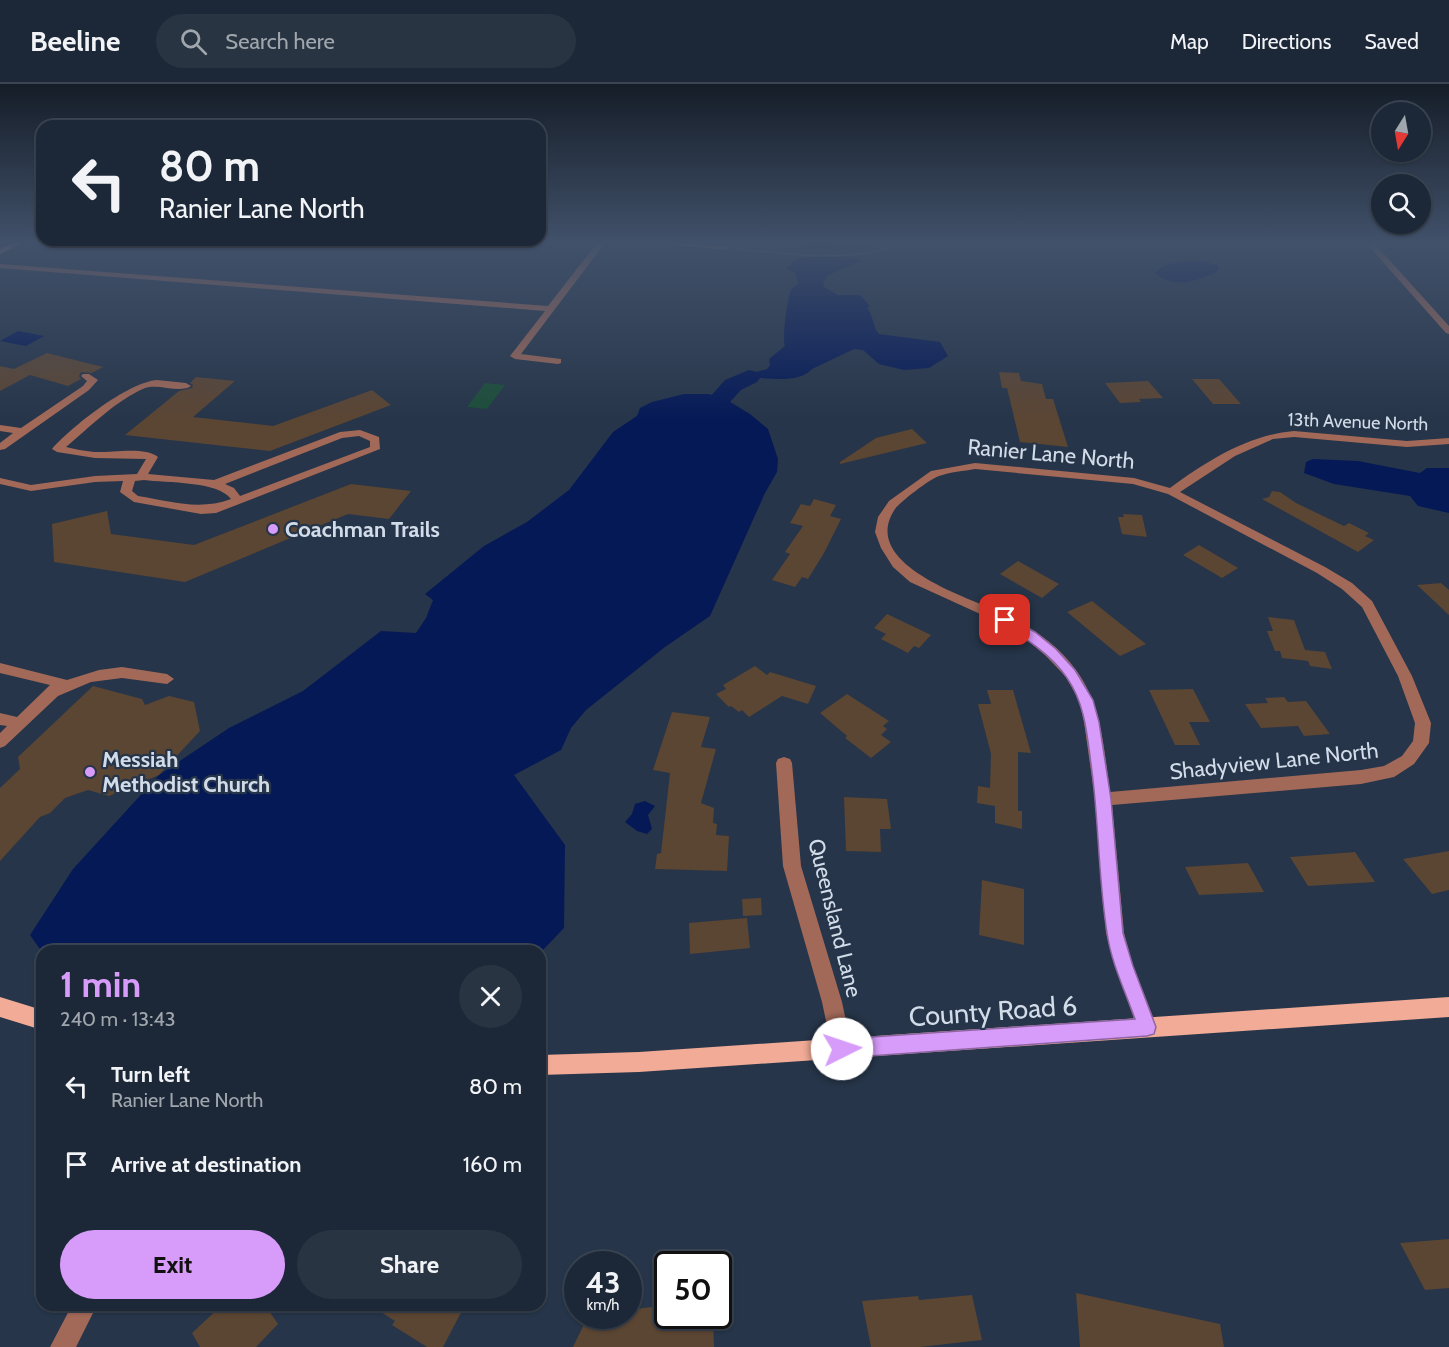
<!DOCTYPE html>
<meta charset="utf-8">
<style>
body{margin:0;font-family:Cabin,sans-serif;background:#293442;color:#f1f3f6;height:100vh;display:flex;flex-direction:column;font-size:22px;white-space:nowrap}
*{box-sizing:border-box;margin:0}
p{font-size:20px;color:#a0a6ad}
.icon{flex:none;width:33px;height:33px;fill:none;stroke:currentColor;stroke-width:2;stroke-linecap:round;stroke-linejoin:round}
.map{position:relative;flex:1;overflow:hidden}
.details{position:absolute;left:36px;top:861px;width:510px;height:366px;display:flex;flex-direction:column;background:#1c2837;border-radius:18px;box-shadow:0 2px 4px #0004,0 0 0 2px #3a4452}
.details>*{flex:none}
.top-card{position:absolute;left:36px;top:36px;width:510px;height:126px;border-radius:18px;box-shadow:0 2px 4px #0004,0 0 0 2px #3a4452;background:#1c2837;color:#f1f3f6;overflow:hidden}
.needle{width:39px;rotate:191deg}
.controls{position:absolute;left:1371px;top:18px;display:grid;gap:12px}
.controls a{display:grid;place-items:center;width:60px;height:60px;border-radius:50%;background:#1c2837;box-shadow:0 2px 4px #0004,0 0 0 2px #3a4452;font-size:30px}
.speed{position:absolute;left:564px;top:1167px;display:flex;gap:12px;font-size:30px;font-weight:700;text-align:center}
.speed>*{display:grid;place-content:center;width:78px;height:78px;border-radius:50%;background:#1c2837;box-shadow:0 2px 4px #0004,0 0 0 2px #3a4452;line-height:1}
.speed small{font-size:15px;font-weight:400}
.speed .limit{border:3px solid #111;border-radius:9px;background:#fff;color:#111}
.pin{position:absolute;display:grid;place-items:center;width:51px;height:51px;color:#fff;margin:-26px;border-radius:12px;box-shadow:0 3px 9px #0006}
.me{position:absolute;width:66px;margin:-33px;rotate:86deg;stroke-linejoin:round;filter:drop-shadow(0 0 4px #0008)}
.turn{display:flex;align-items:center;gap:21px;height:126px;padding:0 24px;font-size:27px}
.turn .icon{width:78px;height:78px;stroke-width:2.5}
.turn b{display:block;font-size:42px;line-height:51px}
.round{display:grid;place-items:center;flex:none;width:63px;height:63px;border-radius:32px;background:#293442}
.overview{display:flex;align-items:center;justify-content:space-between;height:102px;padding:0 24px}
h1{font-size:36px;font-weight:700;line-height:45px;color:#d79bf9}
.primary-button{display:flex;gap:12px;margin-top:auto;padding:12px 24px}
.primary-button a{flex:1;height:69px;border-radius:36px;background:#d79bf9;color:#111;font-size:24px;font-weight:700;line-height:69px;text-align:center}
.primary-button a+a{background:#293442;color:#f1f3f6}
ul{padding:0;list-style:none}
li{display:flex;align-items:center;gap:18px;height:78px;padding:0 24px}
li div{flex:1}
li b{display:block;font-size:22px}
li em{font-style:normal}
header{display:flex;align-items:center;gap:36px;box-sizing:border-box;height:84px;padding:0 30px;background:#1c2837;border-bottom:2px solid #3a4452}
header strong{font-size:28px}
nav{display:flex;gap:33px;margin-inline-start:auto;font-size:21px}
.search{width:420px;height:54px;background:#293442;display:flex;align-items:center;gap:15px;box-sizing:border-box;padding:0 21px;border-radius:33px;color:#a0a6ad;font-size:22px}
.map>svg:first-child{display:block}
.green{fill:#1c4e39}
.water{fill:#051957}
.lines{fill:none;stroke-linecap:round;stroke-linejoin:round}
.river{fill:#051957;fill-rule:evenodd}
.building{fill:#5b4533}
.path{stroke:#778495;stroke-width:2;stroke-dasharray:1.5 1.5;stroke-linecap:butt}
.minor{fill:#a26958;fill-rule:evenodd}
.major{fill:#f2ab96;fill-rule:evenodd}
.route{fill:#d79bf9;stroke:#8c65a2;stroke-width:1.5}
.poi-dot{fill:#d79bf9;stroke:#263549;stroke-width:2}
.labels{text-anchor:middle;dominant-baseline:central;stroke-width:4.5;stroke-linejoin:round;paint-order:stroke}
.far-street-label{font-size:18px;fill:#d2dce9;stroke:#263549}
.street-label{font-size:22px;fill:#d2dce9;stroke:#263549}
.poi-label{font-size:22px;font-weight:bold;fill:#d2dce9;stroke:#263549;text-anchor:start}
.near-street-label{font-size:27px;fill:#d2dce9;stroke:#263549}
</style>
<header>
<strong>Beeline</strong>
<div class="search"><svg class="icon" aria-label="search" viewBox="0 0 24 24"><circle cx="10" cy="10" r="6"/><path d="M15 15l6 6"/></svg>Search here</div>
<nav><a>Map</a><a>Directions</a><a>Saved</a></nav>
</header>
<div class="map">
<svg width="1449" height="1263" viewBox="0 0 1449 1263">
<rect width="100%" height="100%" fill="#263549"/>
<!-- green -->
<path class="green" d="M485 299 505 301 487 325 467 323Z"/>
<!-- water -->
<path class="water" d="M785 159H869V162L811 164Z
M845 172 863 176 828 191 823 198 824 203 838 211H860L870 222 867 224C874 232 872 242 879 250L940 258 948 272 929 284 904 286 879 280 863 266 854 265 812 285C798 300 769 294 749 293V290L767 285 770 281 769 275 785 262C782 257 787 214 791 206 792 204 796 201 798 200L795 188 786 185 797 174 803 173Z
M1203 177 1219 182 1217 188C1197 197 1174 205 1155 189 1167 176 1187 177 1203 177Z
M18 247 44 252 26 262 0 257Z
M684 310H708L722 313 750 330 768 345 778 375 777 388 765 409 710 532 665 563 586 626 571 644 561 666 514 691 565 761 564 844 540 869V867L42 868 30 851 73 785 159 691 229 644 303 607 381 547 416 549 426 534 433 516 425 510 484 462 527 438 569 406 613 348 637 332 640 324 652 318Z
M1313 375 1358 377 1420 389 1427 384H1449V429L1418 422 1410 412 1334 400 1304 389 1306 378Z
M645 717 655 722 648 731 652 745 647 750 637 747 625 738 632 730 635 720Z"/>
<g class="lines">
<!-- river -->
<path class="river" d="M749 286 757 288 761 293 757 298 741 306 730 318 722 320 714 318 710 313 725 296Z"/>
</g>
<!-- building -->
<path class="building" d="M47 269 103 283 92 289 81 288 79 292 81 295 68 302 30 291 0 307V282L14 285Z
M999 288 1019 289 1021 297 1042 300 1046 315H1053L1068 363 1020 358 1007 304H1002Z
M196 293 235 297 193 333 273 342 372 306 391 321 270 367 125 351 179 307 192 304 193 301 190 299Z
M1192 295H1219L1241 320H1213Z
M1148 297 1163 314 1139 315 1141 318 1120 319 1105 299Z
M912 345 927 359 840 380V378L876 354Z
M351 400 411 407 389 435 348 430 185 498 54 478 52 440 107 427 111 450 194 461Z
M1272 407 1280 408 1296 419 1344 442 1349 439 1369 449 1365 452 1374 456 1358 468 1262 415 1269 413Z
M814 415 836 421 830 432 841 435 824 469 808 495 802 493 795 503 772 496 790 470 785 468 803 442 790 439 801 420 810 422Z
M1123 430 1142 431 1147 453 1122 450 1118 433H1124Z
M1199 461 1238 484 1222 494 1183 471Z
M1018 477 1059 500 1042 514 1000 490Z
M1441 499 1449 506V531L1417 501Z
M1092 517 1146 560 1120 572 1067 528Z
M887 530 931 551 919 564 914 562 908 569 881 555 886 550 874 544Z
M1268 533 1294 536 1305 566 1325 568 1332 585 1310 582 1308 577 1282 574 1280 567H1275L1267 547H1273Z
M755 582 767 591 770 588 816 602 808 620 782 612 749 633 742 626 739 628 731 622 729 623 716 610 726 605 723 601Z
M93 602 142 615 145 621 169 612 194 618 200 647 159 691 109 712 88 706 65 714 50 729 40 733 0 777V704L20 685 18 673Z
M1193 605 1210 638H1189L1200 661H1175L1149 606Z
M987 606H1013L1031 669 1018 668V727H1022V745L995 739V722L977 719 978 702 990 704 991 670 978 620H991Z
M847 610 889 637 883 642 887 645 881 651 891 658 871 674 845 654 847 652 820 629Z
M1284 613 1288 618 1306 617 1330 650 1304 652 1298 642 1261 644 1245 620 1268 619 1265 614Z
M672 628 710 633 701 663 716 665 701 719 714 724 713 739 717 740 716 751 729 752 727 787 655 785 657 770 661 769 670 689 653 686Z
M844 713 887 715 891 745H880L881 768 846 767Z
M1449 767V806L1432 810 1403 775Z
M1355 768 1375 798 1308 802 1290 773Z
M1248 779 1264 808 1199 811 1185 783Z
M982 796 1024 805V861L979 851Z
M761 814 762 831 743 832 742 815Z
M747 834 750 864 690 870 689 839Z
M1449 1155V1204L1425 1206 1400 1159Z
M1076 1209 1220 1240 1224 1263H1080Z
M972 1211 982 1256 920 1263H871L862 1217 918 1212 919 1216Z
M222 1221H265L278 1240 256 1263H200L192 1249Z
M370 1221H465L443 1263H427L392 1241 395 1237Z
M668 1221V1232H713L714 1263H573L588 1232H628V1226Z"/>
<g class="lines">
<!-- path -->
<path class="path" d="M737 165C790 169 850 181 900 159"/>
<!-- minor -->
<path class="minor" d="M597 159H605L521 270 561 275V279L558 280 515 275 510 272 545 227 0 184V180L548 222Z
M653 159 727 162 731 164 727 166Z
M1366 159H1374L1449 242V250L1446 249Z
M83 290H89L98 296 89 306 5 365 0 366V359L13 349 0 347V341L21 344 83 302 87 297 81 292Z
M157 296 186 299 191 302C180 310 159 299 145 304 115 317 90 343 66 363 75 365 84 367 94 368 111 369 145 362 158 373L148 390 214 396 340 348 360 346 379 353 380 365 216 429 201 430 134 418 120 408 123 397 95 398 31 407 0 400V394L31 401 95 392 137 390 146 375 95 374 57 368 52 365C71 343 128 298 157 296ZM359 352 370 357V363L240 412 234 404 225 400 342 354ZM144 396C167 399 218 397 231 415 199 427 170 417 138 412L132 407 135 397Z
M1294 347 1407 357 1449 354V360L1407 363 1294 353 1273 355 1235 372 1180 408 1325 483 1352 499 1372 517 1412 592 1431 639 1429 659 1414 680 1394 693 1361 700 1112 721 1124 849 1133 882 1157 943 1154 950 1147 953 1140 950 1137 943 1115 882 1106 849 1095 715 1084 638 1079 616 1066 593 1046 572 1026 555 1000 539 910 498 893 483 881 464 875 448 878 433 889 417 931 387 975 379 1134 394 1170 404C1207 377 1248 351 1294 347ZM975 385 1133 400 1168 410 1317 489 1342 505 1362 523 1398 592 1415 639 1413 657 1402 672 1384 682 1361 686 1110 708C1104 666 1102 621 1076 586 1060 563 1033 544 1008 532 974 515 857 482 895 425 901 417 930 395 939 392 950 388 964 387 975 385Z
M0 579 67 596 99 586 122 583 167 590 174 595 167 600 122 594 91 598 58 612 5 662 0 664V649L7 642 0 641V629L17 633 50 601 0 589Z
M784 673 790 675 792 679 801 782 842 918 852 965 849 972 842 975 835 972 832 965 822 918 783 782 776 679 778 675Z
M72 1221H97L76 1263H50Z"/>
<!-- major -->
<path class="major" d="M12 159H22L0 170V165Z
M0 913 42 926V946L0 933Z
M1449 913V933L639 988 540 991V971L639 968Z"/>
</g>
<!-- sky -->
<linearGradient id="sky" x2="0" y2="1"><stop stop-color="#151d28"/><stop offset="0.47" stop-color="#41516a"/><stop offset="1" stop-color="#41516a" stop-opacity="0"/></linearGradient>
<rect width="1449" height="336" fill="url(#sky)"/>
<!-- route -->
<path class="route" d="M1005 532 1035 548 1056 565 1075 586 1093 616 1099 638 1111 715 1123 849 1133 882 1156 943 1154 950 1147 952 842 974 835 971 833 965 835 958 842 955 1135 935C1125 907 1111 878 1107 849 1098 793 1099 736 1091 680 1087 650 1085 620 1067 594 1051 570 1025 554 1000 539L999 536Z"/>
<!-- markers -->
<g class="poi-dot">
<circle cx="273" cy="445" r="6"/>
<circle cx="90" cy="688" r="6"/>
</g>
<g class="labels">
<!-- far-street labels -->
<g class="far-street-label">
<text transform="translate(1358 338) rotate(2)">13th Avenue North</text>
</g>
<!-- street labels -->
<g class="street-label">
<text transform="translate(1051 370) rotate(5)">Ranier Lane North</text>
<text transform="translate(1274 677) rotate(-6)">Shadyview Lane North</text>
<text transform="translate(835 834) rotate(76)">Queensland Lane</text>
</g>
<!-- poi labels -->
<g class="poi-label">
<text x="285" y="445">Coachman Trails</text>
<text x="102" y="675">Messiah<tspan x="102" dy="25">Methodist Church</tspan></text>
</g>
<!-- near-street labels -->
<g class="near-street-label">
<text transform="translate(993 927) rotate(-4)">County Road 6</text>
</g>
</g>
</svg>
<div class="controls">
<a><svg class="needle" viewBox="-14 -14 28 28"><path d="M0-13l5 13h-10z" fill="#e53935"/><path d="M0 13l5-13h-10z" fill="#a0a6ad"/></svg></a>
<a><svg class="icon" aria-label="search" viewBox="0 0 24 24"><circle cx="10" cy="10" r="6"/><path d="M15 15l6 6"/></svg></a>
</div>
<div class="speed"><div>43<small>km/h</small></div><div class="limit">50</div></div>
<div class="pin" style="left:1005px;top:536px;background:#d93025"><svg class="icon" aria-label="arrive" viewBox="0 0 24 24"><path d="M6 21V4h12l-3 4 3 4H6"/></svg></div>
<svg class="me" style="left:842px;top:965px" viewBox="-20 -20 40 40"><circle r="19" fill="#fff"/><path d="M0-13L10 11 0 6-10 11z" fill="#d79bf9"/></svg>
<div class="top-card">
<div class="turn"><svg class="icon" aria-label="left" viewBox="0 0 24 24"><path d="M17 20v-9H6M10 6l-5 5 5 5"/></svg><div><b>80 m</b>Ranier Lane North</div></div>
</div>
<section class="details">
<div class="overview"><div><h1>1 min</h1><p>240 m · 13:43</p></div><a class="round"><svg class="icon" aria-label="close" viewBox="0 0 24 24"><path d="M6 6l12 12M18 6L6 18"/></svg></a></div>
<ul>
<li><svg class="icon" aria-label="left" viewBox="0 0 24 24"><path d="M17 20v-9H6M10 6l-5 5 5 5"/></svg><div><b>Turn left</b><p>Ranier Lane North</p></div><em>80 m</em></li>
<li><svg class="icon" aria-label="arrive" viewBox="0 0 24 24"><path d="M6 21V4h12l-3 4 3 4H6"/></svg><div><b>Arrive at destination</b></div><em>160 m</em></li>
</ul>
<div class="primary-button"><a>Exit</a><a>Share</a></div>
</section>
</div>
